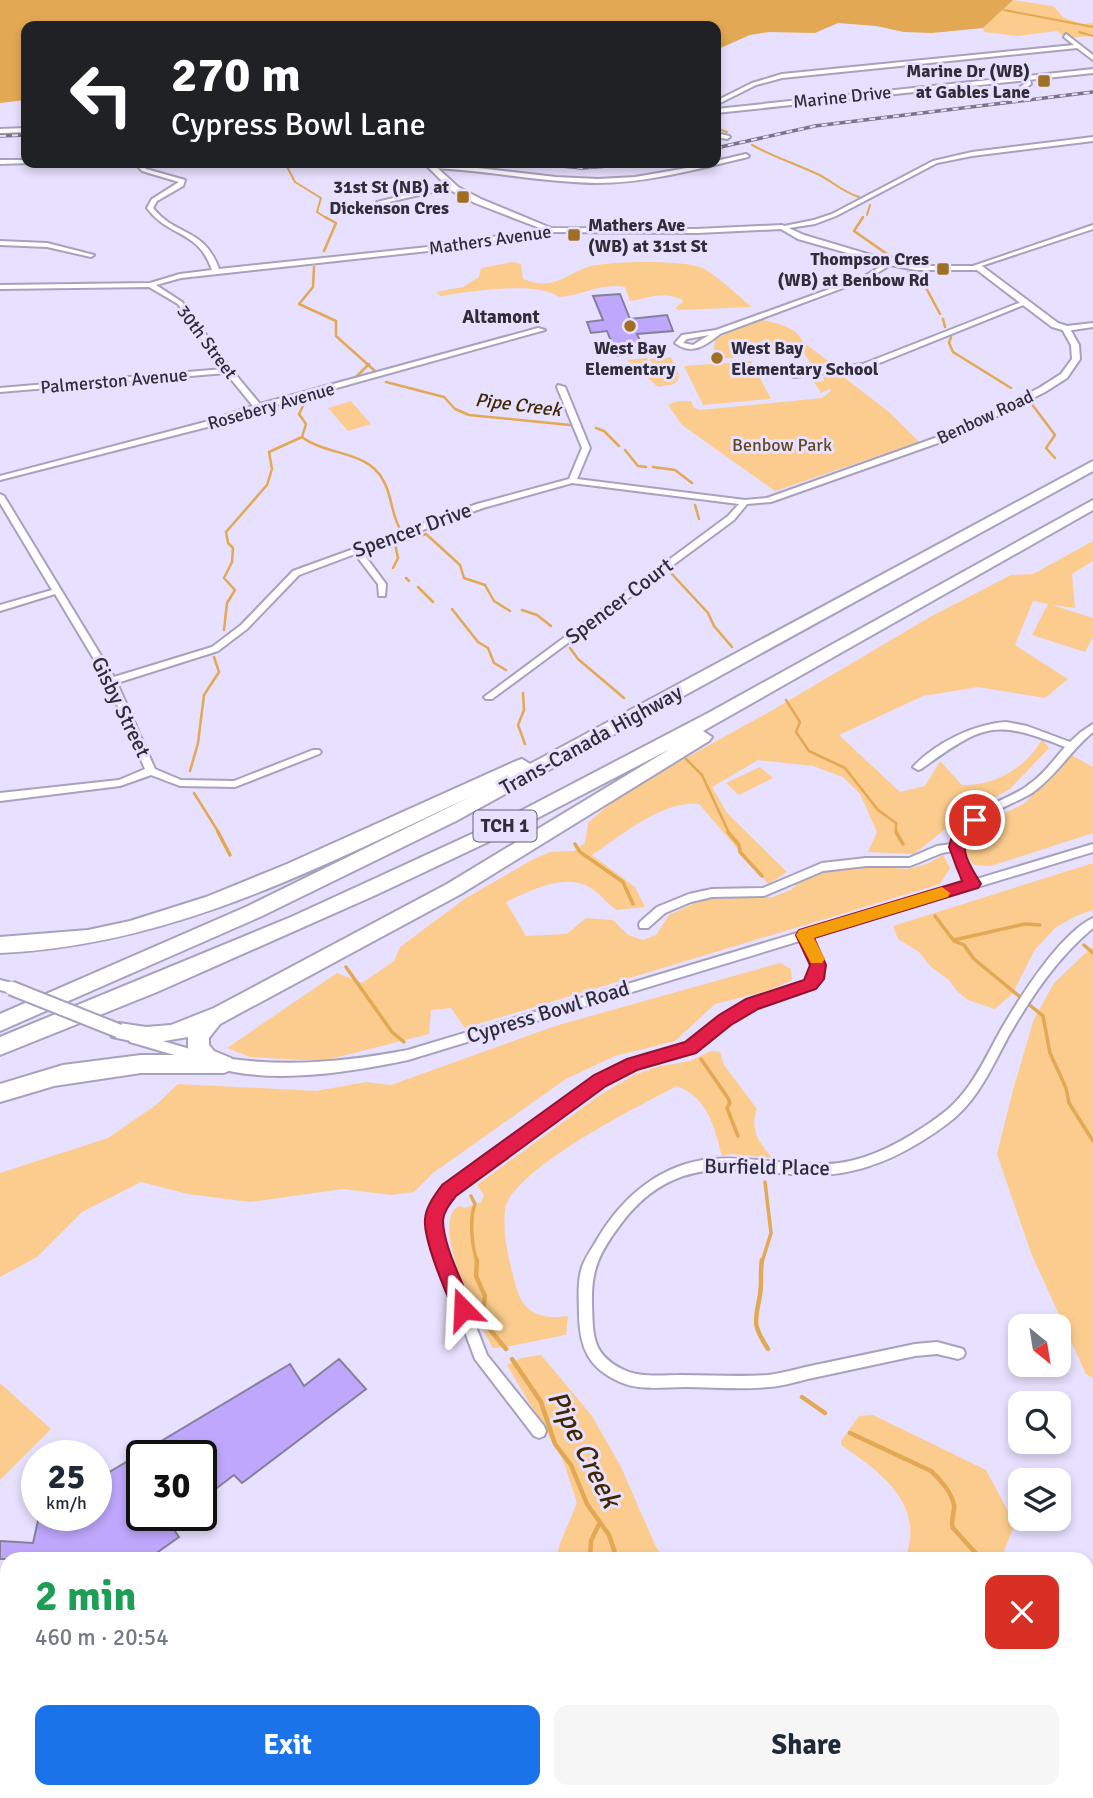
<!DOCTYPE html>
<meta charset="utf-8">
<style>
body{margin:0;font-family:Signika,sans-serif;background:#f6f6f7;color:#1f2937;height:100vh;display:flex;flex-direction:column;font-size:26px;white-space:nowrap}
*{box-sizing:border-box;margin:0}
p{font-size:23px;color:#747a83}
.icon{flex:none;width:38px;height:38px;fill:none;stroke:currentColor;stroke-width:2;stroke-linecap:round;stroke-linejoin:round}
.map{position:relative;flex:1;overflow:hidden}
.sheet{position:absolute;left:0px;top:1552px;width:1094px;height:247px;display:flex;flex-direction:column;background:#fff;border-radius:21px 21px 0 0;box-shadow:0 4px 10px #0003}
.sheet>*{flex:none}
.top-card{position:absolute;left:21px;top:21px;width:700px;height:147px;border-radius:14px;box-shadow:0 4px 10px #0003;background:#202124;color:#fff;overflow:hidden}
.needle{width:46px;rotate:150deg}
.fabs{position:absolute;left:1008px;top:1314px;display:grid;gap:14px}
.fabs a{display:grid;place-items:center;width:63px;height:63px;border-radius:14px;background:#fff;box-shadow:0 4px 10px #0003;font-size:35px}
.speed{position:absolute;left:21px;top:1440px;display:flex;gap:14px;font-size:35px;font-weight:700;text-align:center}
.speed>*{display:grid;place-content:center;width:91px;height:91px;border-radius:50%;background:#fff;box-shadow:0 4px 10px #0003;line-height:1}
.speed small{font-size:18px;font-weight:400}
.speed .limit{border:4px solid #111;border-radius:10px;background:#fff;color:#111}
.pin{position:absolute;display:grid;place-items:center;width:60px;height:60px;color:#fff;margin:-30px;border:4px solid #fff;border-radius:50%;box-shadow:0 2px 7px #0007}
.me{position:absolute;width:77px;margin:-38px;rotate:339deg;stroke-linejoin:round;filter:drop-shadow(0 0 5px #0008)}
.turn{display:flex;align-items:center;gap:24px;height:147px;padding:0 35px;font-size:32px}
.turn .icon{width:91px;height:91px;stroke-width:2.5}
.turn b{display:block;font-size:49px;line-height:60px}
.round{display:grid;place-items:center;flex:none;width:74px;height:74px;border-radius:14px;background:#f6f6f7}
.overview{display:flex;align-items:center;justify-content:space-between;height:119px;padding:0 35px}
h1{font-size:42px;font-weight:700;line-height:52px;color:#1e9e55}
.cta{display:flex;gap:14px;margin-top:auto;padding:14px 35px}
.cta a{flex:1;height:80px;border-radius:14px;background:#1a73e8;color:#fff;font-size:28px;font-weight:700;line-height:80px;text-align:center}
.cta a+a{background:#f6f6f7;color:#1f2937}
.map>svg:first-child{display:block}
.green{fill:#fbcc8e}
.water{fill:#e2a854}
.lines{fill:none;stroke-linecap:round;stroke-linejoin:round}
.stream-far3{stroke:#e2a854;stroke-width:2}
.stream-far2{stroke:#e2a854;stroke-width:2.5}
.stream-far1{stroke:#e2a854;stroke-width:3.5}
.stream{stroke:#e2a854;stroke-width:4.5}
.building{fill:#bfa7fd;stroke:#867f9a;stroke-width:2}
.minor-casing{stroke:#a8a1bd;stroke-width:4}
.tertiary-casing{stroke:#a8a1bd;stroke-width:4}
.secondary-casing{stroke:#a8a1bd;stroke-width:4}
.motorway-casing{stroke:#a8a1bd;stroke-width:4}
.minor{fill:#fff;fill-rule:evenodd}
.tertiary{fill:#fff;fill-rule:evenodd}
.secondary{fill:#fff;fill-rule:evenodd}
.motorway{fill:#fff;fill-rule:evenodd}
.rail-casing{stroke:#797487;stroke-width:3.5}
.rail{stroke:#e7e0fe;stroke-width:2;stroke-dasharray:6;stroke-linecap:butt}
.tertiary-bridge-casing{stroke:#a8a1bd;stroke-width:17;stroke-linecap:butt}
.tertiary-bridge{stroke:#fff;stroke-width:13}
.route{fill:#e11d48;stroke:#92132f;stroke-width:2}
.slow{fill:#f59e0b}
.poi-dot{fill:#9f6f23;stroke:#e7e0fe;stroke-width:2.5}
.labels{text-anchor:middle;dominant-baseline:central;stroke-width:6;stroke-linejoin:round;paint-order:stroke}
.far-poi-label{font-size:18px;font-weight:bold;fill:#302d39;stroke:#e7e0fe;text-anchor:end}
.far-street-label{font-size:18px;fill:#302d39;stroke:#e7e0fe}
.far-park-label{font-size:18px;fill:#624926;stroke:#e7e0fe}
.far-neighbourhood-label{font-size:19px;font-weight:bold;fill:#302d39;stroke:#e7e0fe}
.far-water-label{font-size:19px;font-style:italic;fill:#3f2802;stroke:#e7e0fe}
.shield{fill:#e7e0fe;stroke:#676374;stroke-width:2}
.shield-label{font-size:19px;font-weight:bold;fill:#302d39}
.street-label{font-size:21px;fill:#302d39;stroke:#e7e0fe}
.near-water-label{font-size:28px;font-style:italic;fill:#3f2802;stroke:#e7e0fe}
</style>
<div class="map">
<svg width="1093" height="1798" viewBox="0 0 1093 1798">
<rect width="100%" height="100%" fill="#e7e0fe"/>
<!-- green -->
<path class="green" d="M1013 0 1053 6 1064 18 1083 24 1093 23V36L1066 38 1057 31 1017 36 984 32 983 28Z
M512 262 521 264 523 279C554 291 562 276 588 267 608 261 690 259 706 270 722 280 737 295 752 307L678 310 675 308 683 302 681 299C658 291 652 298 630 301L625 287C601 282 581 296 559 297 538 280 467 292 440 296L436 292 463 287 479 277 481 268Z
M759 319C774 323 797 326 803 342L836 367 814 368 803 352 780 351 721 359 714 350 715 339Z
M671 357 679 375 674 376H679L678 380 674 384 658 387 627 360 647 358 657 378 650 359Z
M751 361 771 399 703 405 684 366Z
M834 373 841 375 889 412 919 442 775 491 682 425 668 405 678 401H691L694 408 700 410 822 398 831 391 826 384 829 389 821 393 814 382 824 381 823 377Z
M351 401 371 424 348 431 328 408Z
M1093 541V561L1072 574 1075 608 1052 605 1093 618V637L1085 652 1032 635 1048 604 1033 601 1015 645 1068 679 1045 698 978 687 923 696 839 735 900 792 925 786 940 761 962 785C995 786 1027 767 1042 739L1049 748 1010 789 968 811 914 854 868 852 877 832 860 794 843 777 813 766 758 760 712 787 727 813 787 872 768 884 699 804C660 801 623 835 592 855L635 887 645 907 617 910C608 905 603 897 595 891 568 870 533 890 506 902L526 936 567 934 586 918 613 920 628 935 643 940 656 935 669 915 693 904 711 899 773 897 791 890 802 879 825 871 879 867 908 869 927 864 943 855 950 868 940 884 465 1028 451 1008 431 1010 429 1034 322 1061 250 1057 227 1048 337 973 362 983 394 961 400 947 466 898 532 860 550 852 574 851 585 843 588 823 621 794 771 711 930 617 1011 575 1033 574Z
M1071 755 1093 767V833L991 866 974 865C964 854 959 843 969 831L1025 803Z
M760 767 773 778 739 795 726 783Z
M1093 863V910L1078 915 1055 928 1034 951 1013 993 995 1009 968 1000 958 992 949 980 931 967 919 952 898 939 893 926Z
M1093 946V1378L1086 1374 1031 1253 997 1154 1013 1090 1034 1019 1054 983Z
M780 963 791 969 792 980 767 991 715 1004 675 1041 615 1056 566 1079 433 1173 414 1192 391 1195 343 1189 250 1202 188 1194 141 1182 82 1212 37 1257 0 1277V1173L108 1138 156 1105 178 1084 316 1091 366 1082 391 1085 555 1026Z
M711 1051 720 1052 724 1065 757 1109C749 1129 759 1142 772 1158L731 1154 722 1156C714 1126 708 1098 677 1086 642 1104 509 1171 505 1210 502 1236 510 1265 517 1290 524 1314 545 1320 568 1316L566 1335C552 1337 502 1349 493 1348 480 1325 428 1222 459 1206L465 1208 481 1202 484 1195 477 1185 600 1095 634 1075 657 1067 690 1061Z
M541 1355 592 1416 621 1467 656 1547 665 1559H557L559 1546 577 1503 563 1460 507 1365 521 1358Z
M0 1383 51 1429 0 1480Z
M873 1415 986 1470 1015 1524 1001 1558 905 1559C926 1506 882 1472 842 1446L841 1441 859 1416Z
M489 1792H717L689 1798H463Z
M764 1792H991L985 1798H752Z"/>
<!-- water -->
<path class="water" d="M0 0H1013L983 28 932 33 904 32 876 26 838 23 815 33 769 32 750 35 716 50V26H26V100L0 103Z"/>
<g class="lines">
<!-- stream-far3 -->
<path class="stream-far3" d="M1004 10 1093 27
M1079 32 1093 36
M716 128 727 132
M752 145C772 156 793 163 815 173 832 180 838 190 859 197
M285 163 295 182 321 198 317 212 328 219
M867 215 870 205"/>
<!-- stream-far2 -->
<path class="stream-far2" d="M863 217 854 231 897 261
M324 251 336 223 325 217
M314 267 313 287 299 304 336 321V336L375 371
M908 272 925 286 940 314
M943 319 945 327
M951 337 949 343 953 352 1011 388
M356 377 369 364
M386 382 444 397 455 409 469 415 570 425
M305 402 299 414 306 424 302 437C327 456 367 450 383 480 392 495 391 512 399 527
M1031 403 1055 435 1046 448 1055 458
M596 428 604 431 619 446
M625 450 638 466 646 467
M653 467 675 470 692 483
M695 505 699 519
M393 568 398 558 395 544 426 534 460 565 464 578 485 585 494 601 510 611
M671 573 708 613 714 626 732 647
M406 578 409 581
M418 587 433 602
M452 609 478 642 488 648 494 663 506 670
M522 610 537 615 551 626
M224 630 227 603 235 590 224 578 232 562 233 548 228 543 226 532 267 485 272 469 269 452 302 437
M570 648 578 659 624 698
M523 693 524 710 518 725 525 744
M786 700 800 722 796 732 809 751 845 768 878 810 896 823V833
M686 759 702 775 729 833
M190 771 198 743 204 695 219 672 214 657
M194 793 219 833"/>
<!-- stream-far1 -->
<path class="stream-far1" d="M218 832 230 855
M728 832 739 845 740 852 762 876
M896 832 903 844
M575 844 580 852 623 882 633 904
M935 916 954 941 964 945 974 959 1043 1016 1050 1053 1066 1088 1069 1103 1093 1141
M954 940 1025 924 1040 925
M1084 945 1093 953
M346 967 392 1032 404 1042
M701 1059 728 1098 730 1103 727 1108 738 1136
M471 1196 475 1204C469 1220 472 1246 477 1262
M762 1262 771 1233 765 1182"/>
<!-- stream -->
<path class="stream" d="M477 1260 476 1276 485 1296 482 1320 506 1349
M762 1260C760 1271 762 1283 760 1295 755 1322 752 1324 768 1349
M512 1359 541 1402 555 1444 571 1465 587 1504 609 1535 617 1559
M802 1397 825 1413
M850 1433 931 1471C940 1479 952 1493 954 1505 955 1513 950 1519 953 1528L981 1559
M590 1559 591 1541 600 1522
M617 1792 618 1798
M781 1792 783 1798"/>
</g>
<!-- building -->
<path class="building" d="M620 294 630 319 667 315 673 331 637 334 645 353 617 356 607 331 591 333 587 322 603 320 593 296Z
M339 1359 366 1389 242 1483 234 1475 201 1500V1456H142V1516H181L170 1524 179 1537 148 1559H0V1541L33 1543 39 1516H96V1480L290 1364 304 1386Z"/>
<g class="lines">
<!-- minor casing -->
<g class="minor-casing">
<path id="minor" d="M1066 34 1093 55V60L1077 48 782 78 756 85 716 105V101L752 83 782 74 1074 45 1064 37Z
M1025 77H1029L1031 84 1008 100H1004V98L1026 83Z
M26 128V132L0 133V129Z
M716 133 729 136 730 137 727 139 716 137Z
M1093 137V141L972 156 937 163 836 216 815 224 782 229 779 227 814 220 832 214 933 161 972 152Z
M746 154 749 156 748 157C698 169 647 183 596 183 541 182 486 170 431 168L428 166 431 164 452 165 556 177 598 179 635 177 716 163V161Z
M135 163H141L146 169 185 180 183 186 157 201 153 208C176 237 204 227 219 269L428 247 550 228 553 230 550 232 428 251 181 278 156 285 182 302 231 369 260 404 538 328 545 330 261 409 215 425 0 480V476L209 421 253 406 226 373 0 392V388L223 369 178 304 149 287 0 289V285L150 283 180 274 212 270C198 229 169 238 147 208L152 199 179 182 142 171Z
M452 184 454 185V187L380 204 377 202Z
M1093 225V229L975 268 970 267Z
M0 241 47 243 94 255 91 257 47 247 0 245Z
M890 261 892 262V264L867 279 720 334C706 345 692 356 675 343L682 335 716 330 863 277ZM709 335 693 345 683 343 687 339Z
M1024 301 1027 303 1026 304 867 368 794 377 790 375 794 373 863 364Z
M1063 327H1069L1079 345 1080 359 1067 378 1045 392 955 437 771 502 747 504 734 520 492 699H486L484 697 728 516 739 504 572 483 483 508 362 552 386 584 385 596H379L378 584 355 554 299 575 247 629 218 651 117 683 155 769 181 780 234 781 313 750H319L321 752 319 754 235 787 180 786 151 775 120 786 0 801V793L119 780 145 769 107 681 55 594 0 611V605L52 590 0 503V494L4 496 114 677 212 647 241 625 293 571 477 504 569 479 582 448 557 387 558 385 565 387 590 448 577 479 745 500 767 498 949 433 1039 388 1061 374 1072 359 1071 345 1062 329Z
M1006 722 1027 726 1070 742 1081 732 1093 724V732C1071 750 1056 776 1032 793 1015 804 972 817 963 834 955 851 970 871 978 884L977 887H969L957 867 952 851 942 853 910 866H866L823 871 764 896 712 897 691 902 665 913 648 928H640L639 925 640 922 657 907 689 894 712 889 763 888 822 863 866 858H909L937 846 951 844C955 812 1004 803 1027 786 1042 776 1053 761 1065 747 993 718 983 725 921 769L918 770 913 767C935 743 974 724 1006 722Z
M1093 918V928C1057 958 1031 997 1008 1037 991 1069 977 1102 947 1124 916 1147 880 1167 841 1173 814 1177 788 1174 761 1171 701 1164 657 1175 620 1225 599 1253 591 1270 592 1304 593 1336 592 1355 624 1370 641 1378 664 1375 682 1375 711 1375 740 1377 768 1375 784 1373 800 1368 815 1365 849 1358 882 1351 915 1344L937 1342 963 1349 965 1353 963 1357 958 1359 937 1354 915 1356C882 1363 850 1370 817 1377 801 1380 785 1386 769 1387 741 1390 713 1387 685 1387 663 1387 640 1391 620 1382 589 1368 580 1349 579 1316 579 1300 577 1282 582 1267 586 1256 593 1247 598 1238 623 1196 662 1163 712 1159 754 1155 796 1169 839 1163 875 1158 909 1138 938 1117 970 1095 984 1060 1002 1028 1019 999 1037 971 1059 946 1069 936 1080 924 1093 918Z
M805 931 809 932 819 954 823 966 820 979 814 988 756 1007 729 1023 694 1050 636 1068 604 1083 489 1166 447 1201 440 1221 448 1254 487 1355 544 1426 546 1431 544 1436 539 1438 534 1436 475 1359 436 1254 428 1221 438 1194 481 1158 596 1077 629 1061 686 1043 721 1017 748 1001 806 982C817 966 807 951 800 935L801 932Z
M218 1792H243L240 1798H215Z"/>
</g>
<!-- tertiary casing -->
<g class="tertiary-casing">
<path id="tertiary" d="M424 163H432L458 187 481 199 551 228 697 229 782 225 804 235 891 261 916 266H982L1058 323 1067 326 1093 323V327L1066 331 1052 327 977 270H916L890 265 798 239 781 229 697 233 550 232 475 203 452 191Z
M1093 844V852L408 1060C351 1072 271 1085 214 1067L212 1063 214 1059 219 1057C283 1068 345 1062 408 1050Z
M0 980 16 984 17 988 16 992 11 993 0 990Z
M135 1033 207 1054 209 1058 207 1062 202 1063 130 1042 128 1038 130 1034Z
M1093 1710V1730L1087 1732V1713Z
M1007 1792H1029L1027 1798H1005Z"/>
</g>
<!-- secondary casing -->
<g class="secondary-casing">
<path id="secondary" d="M1093 69V73L716 113V109Z
M0 160H26V163H30L0 164Z"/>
</g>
<!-- motorway casing -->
<g class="motorway-casing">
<path id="motorway" d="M1093 461V471L456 821 262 916 0 1031V1014L248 906 474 795C319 867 174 945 0 953V937L88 930 130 921 206 897 287 864 516 761 522 759 530 764Z
M1093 500V510L703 731 712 737 709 741 461 894 220 1024 209 1038V1045L214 1051 231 1058 235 1064 231 1070 224 1073H141L54 1086 0 1102V1084L63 1065 141 1055H192L188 1048V1037L146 1044 112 1037 109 1031 112 1025 119 1023 146 1027 171 1025 214 1008 447 884 670 749 524 825 378 894 157 992 0 1055V1037L291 917 511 816 710 712Z"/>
</g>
<!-- minor -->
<use href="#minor" class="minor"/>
<!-- tertiary -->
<use href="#tertiary" class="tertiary"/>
<!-- secondary -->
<use href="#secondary" class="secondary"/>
<!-- motorway -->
<use href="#motorway" class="motorway"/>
<!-- rail casing -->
<g class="rail-casing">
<path id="rail" d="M0 136 26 135
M716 148 815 126 1093 92
M529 163 582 168 648 163"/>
</g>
<!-- rail -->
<use href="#rail" class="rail"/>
<!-- tertiary-bridge casing -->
<g class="tertiary-bridge-casing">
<path id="tertiary-bridge" d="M11 988 119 1031"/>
</g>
<!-- tertiary-bridge -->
<use href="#tertiary-bridge" class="tertiary-bridge"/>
</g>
<!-- route -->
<path class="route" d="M975 814 983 820C979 826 970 829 967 836 959 852 973 870 981 884L978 888 814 938 826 965 824 979 816 989 758 1009 731 1025 696 1053 637 1070 606 1086 456 1196C450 1204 444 1211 443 1220 443 1246 464 1285 473 1309L470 1316 463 1318 456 1316C447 1295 423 1241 425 1219 426 1206 435 1195 442 1185L594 1075 627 1059 685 1042 719 1015 746 999 804 980 810 965 796 935 799 930 962 881 949 847 955 826Z"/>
<!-- slow -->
<path class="slow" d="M942 887 950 893 948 897 814 938 825 959 822 963H811L796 935 799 930Z"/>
<!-- markers -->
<g class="poi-dot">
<rect x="1037" y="74" width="14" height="14" rx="3.5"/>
<rect x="456" y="190" width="14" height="14" rx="3.5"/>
<rect x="567" y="228" width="14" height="14" rx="3.5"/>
<rect x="936" y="262" width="14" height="14" rx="3.5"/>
<circle cx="630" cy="326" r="7"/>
<circle cx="717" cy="358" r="7"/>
</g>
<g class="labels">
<!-- far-poi labels -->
<g class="far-poi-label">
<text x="1030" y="71">Marine Dr (WB)<tspan x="1030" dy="21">at Gables Lane</tspan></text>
<text x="449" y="187">31st St (NB) at<tspan x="449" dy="21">Dickenson Cres</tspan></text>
<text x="588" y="225" text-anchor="start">Mathers Ave<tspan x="588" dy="21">(WB) at 31st St</tspan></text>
<text x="929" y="259">Thompson Cres<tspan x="929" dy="21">(WB) at Benbow Rd</tspan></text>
<text x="630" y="348" text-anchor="middle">West Bay<tspan x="630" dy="21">Elementary</tspan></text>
<text x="731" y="348" text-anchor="start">West Bay<tspan x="731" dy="21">Elementary School</tspan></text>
</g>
<!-- far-street labels -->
<g class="far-street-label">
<text transform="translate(842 97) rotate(-6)">Marine Drive</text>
<text transform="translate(490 240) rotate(-8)">Mathers Avenue</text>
<text transform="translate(207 342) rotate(53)">30th Street</text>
<text transform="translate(114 381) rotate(-5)">Palmerston Avenue</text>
<text transform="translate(271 406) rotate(-16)">Rosebery Avenue</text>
<text transform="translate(985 417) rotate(-25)">Benbow Road</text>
</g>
<!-- far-park labels -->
<g class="far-park-label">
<text x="782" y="445">Benbow Park</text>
</g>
<!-- far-neighbourhood labels -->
<g class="far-neighbourhood-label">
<text x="501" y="317">Altamont</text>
</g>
<!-- far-water labels -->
<g class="far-water-label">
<text transform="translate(518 405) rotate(7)">Pipe Creek</text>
</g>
<!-- shield labels -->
<rect class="shield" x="473.5" y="810.5" width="63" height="31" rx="5"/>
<g class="shield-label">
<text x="505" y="826">TCH 1</text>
</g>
<!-- street labels -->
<g class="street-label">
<text transform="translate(412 530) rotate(-20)">Spencer Drive</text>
<text transform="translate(619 601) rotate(-37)">Spencer Court</text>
<text transform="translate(121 707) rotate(64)">Gisby Street</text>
<text transform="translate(591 740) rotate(-29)">Trans-Canada Highway</text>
<text transform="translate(548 1012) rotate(-17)">Cypress Bowl Road</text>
<text transform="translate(767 1167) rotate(1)">Burfield Place</text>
</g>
<!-- near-water labels -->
<g class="near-water-label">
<text transform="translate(584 1449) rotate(63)">Pipe Creek</text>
</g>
</g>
</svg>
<div class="fabs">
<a><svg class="needle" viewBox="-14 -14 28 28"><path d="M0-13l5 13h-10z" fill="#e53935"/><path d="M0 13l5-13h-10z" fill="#747a83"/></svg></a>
<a><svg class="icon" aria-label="search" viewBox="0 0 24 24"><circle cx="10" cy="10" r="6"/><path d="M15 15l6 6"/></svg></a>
<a><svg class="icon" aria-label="layers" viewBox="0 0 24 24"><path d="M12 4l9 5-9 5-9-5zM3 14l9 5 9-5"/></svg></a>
</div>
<div class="speed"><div>25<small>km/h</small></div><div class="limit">30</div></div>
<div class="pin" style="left:975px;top:820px;background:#d93025"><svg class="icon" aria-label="arrive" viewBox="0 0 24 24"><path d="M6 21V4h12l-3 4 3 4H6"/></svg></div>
<svg class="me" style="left:463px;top:1309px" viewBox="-20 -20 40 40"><path d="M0-17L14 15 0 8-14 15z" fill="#e11d48" stroke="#fff" stroke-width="4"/></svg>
<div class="top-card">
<div class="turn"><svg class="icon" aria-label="left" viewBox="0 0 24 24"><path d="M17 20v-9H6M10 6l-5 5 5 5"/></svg><div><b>270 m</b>Cypress Bowl Lane</div></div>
</div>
<section class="sheet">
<div class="overview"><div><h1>2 min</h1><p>460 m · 20:54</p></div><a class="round" style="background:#d93025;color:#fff"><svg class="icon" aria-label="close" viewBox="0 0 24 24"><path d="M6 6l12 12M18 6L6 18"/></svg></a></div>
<div class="cta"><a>Exit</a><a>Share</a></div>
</section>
</div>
